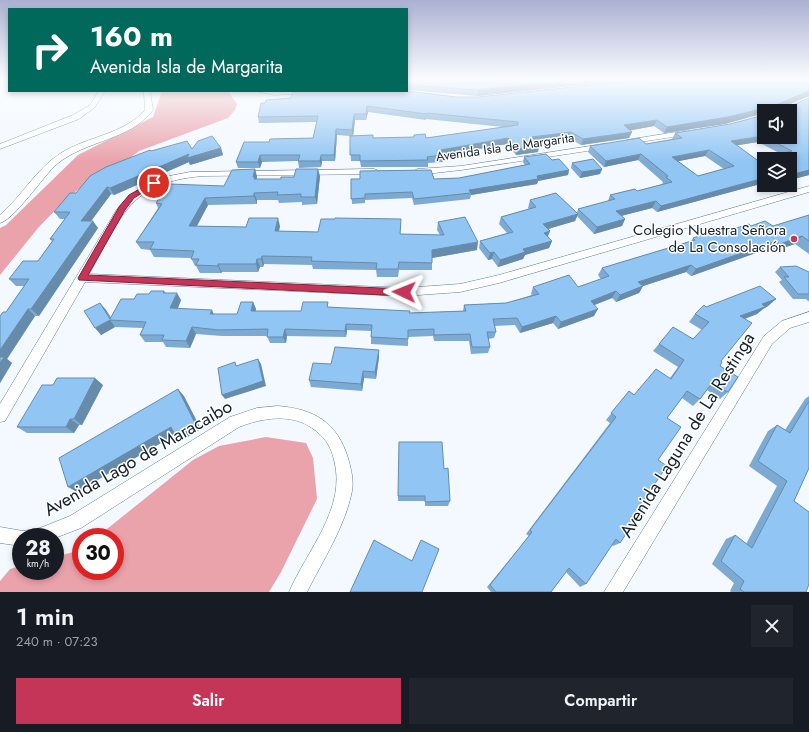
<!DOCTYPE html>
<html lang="es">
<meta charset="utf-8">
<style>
body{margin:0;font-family:Jost,sans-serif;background:#20242c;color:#f1f3f6;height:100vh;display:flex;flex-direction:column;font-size:15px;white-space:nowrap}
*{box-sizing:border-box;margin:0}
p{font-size:13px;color:#9ea1a6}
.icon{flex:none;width:22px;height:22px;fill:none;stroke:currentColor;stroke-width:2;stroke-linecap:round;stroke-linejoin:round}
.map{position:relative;height:592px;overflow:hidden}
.drawer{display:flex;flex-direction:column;background:#171b24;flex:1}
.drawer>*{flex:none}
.guide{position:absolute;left:8px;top:8px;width:400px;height:84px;border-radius:0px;box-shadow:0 2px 6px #0003;background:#00695c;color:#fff;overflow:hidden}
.buttons{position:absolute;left:757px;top:104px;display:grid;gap:8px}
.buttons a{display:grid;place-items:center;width:40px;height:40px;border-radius:0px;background:#171b24;box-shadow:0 2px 6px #0003;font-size:20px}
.speed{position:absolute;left:12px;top:528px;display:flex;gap:8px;font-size:20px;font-weight:700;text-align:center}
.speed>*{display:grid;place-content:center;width:52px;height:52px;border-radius:50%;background:#171b24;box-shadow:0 2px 6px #0003;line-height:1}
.speed small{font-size:10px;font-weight:400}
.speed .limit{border:6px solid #d22;background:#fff;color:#111}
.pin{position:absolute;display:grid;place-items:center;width:34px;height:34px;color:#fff;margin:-17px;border:2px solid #fff;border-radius:50%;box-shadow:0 1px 4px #0007}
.me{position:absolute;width:44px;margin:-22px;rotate:272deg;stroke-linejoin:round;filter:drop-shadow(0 0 3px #0008)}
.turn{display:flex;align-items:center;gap:14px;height:84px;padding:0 16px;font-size:18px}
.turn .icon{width:52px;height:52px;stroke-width:2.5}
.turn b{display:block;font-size:28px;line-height:34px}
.round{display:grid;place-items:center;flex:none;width:42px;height:42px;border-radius:0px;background:#20242c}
.head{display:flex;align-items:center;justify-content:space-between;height:68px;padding:0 16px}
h1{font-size:24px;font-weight:600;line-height:30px}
.button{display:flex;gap:8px;margin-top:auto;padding:8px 16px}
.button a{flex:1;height:46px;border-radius:0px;background:#c53558;color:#fff;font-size:16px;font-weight:600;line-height:46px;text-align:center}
.button a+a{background:#20242c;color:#f1f3f6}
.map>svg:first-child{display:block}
.forest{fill:#eaa2ab}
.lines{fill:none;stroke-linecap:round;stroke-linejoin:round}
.minor-casing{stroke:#617d95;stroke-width:1}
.minor{fill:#fff;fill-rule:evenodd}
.wall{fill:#7daad2;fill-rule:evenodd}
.shaded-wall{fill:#668bab}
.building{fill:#91c6f4;stroke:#668bab;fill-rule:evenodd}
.route{fill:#c53558;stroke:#802239}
.poi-dot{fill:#c53558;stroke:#fff;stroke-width:1.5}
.labels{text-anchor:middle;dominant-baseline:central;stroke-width:3;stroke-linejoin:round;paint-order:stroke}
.far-street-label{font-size:13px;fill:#152029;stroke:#fff}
.poi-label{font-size:15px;fill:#152029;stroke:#fff;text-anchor:end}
.near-street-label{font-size:18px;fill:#152029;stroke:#fff}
</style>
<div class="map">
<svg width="809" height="592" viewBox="0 0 809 592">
<rect width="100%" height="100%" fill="#f3f9fe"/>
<!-- forest -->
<path class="forest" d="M162 91H228L237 104 235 110 228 118 139 151 118 167 85 184 64 201 38 228 0 275V228L6 225 78 155 153 117Z
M266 437 306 443 313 458 317 499 281 572 269 592H0V581L10 569 21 566V571H55V557L81 550V571H115V537H97L193 460 219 446Z"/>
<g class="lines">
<!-- minor casing -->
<g class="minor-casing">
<path id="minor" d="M99 91H105L95 107 79 119 0 149V144L73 115 90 105Z
M144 91H150L153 110C129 141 86 140 57 164 43 176 15 219 0 223V215C22 196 36 169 61 153 88 136 123 135 145 110Z
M255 91H312L309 93 275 95Z
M809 96V101L785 111H775Z
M689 130 693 132 692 134 627 144 623 142 627 140Z
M604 144 608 146 607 148 461 170 417 175 413 172 417 169 461 166Z
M374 169 377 170V174L202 176C128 183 122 216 89 274L404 288 460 284 499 275 809 186V192L499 283 460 292 404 296 85 282 5 421 0 422V404L117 209 127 198 145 185 164 177 190 172Z
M809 312V322L790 328 772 344 623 592H604L764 336 782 321Z
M278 406C314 409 337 422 348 458 351 468 354 481 352 491 345 527 323 560 307 592H289C307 550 347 508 334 460 331 446 324 436 312 428 291 413 262 418 239 427L81 528 55 538 21 537V546L0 543V527L23 531 40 528 70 516 230 417 257 408Z"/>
</g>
<!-- minor -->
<use href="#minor" class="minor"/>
</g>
<!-- wall -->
<path class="wall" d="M407 79H637L477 96 407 90Z
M649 79H809V96L783 106H790L809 98V175L790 180V159H764V183L657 212 652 208 621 216 625 219 622 226 594 234 577 216 575 221 548 229 550 231 548 236 552 241 549 248 525 255 523 259 498 267 492 259 488 260 479 248 480 241 507 233 499 224 501 217 529 209 528 208 530 200 556 193 577 213 578 209 608 201 610 195 635 189 637 191 663 184 662 183 663 182 638 160 604 167 588 152 590 146 639 138 646 144 672 139 675 133 730 124 764 115V137H790V111H764V113L725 124 664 133 654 126 630 130 632 132 629 138 581 145 569 138 537 142 539 145 538 152 516 155 507 144 443 155V162L428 163V167H361L360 161H351L350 136 337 135 335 161H322L321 167 299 168 298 161 262 162 260 168H238L236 162 244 142H269L270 139 313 138 317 122 259 123 258 117 261 103H265L266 100 291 98 293 91H407L456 97H478ZM368 112 426 120V119L503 127 426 138 425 134 414 135V137L373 138V135L353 136 355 120H366ZM758 142 781 154 757 160 737 145ZM705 156 724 169 698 176 678 161Z
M221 148 223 155 190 165 189 162 114 195 111 194 91 221 98 228 39 316H35L7 359 12 363 0 383V316L6 312 24 286H16L9 279 38 261 52 241 50 239 65 219H60L54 212 76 193 151 151Z
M524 157 552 160 569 170 568 175 538 181 537 184 471 195 470 199 414 205 412 198 365 200V203L352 204 351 179H434L459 178 525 165 523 162Z
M572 163 602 169 600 174 580 178 571 168Z
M255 169 257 177V179H281L320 176 317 204 302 205V202L279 203 278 200H257V204L208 205 197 226 246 227 280 226 279 231 318 232 401 226 400 234 440 235 437 230 438 222 477 250 432 258V270H399L398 277H377L376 270 313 269 312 265 264 264 263 267H260L258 272H222L221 273H200L196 266H195L191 258 154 257 150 250 141 249 136 242 158 208 156 203 224 186Z
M809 215V254L795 244 774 251 770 248 691 276 686 272 643 286 639 293 616 302 612 298 594 305V316L558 329 553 323 520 333 515 325 495 326 496 332 494 338 488 339 490 347 488 353 471 354 469 341H434L433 336 408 337V346L371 344V331L347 330 346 337 287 336 286 343H270L267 336H222L196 334 190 348 166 347 163 342H145L140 335 143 328 115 327 101 335 100 303 106 310 111 318 134 299 149 294 164 291 166 293 181 300 178 308 214 314H237L253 302 256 309V311H301L329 307 409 313 463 311 464 305 506 303 532 295 531 294 533 287H578L601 279 598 275 602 268 691 241 693 238 718 234 751 226H773Z
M780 267 809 272V301H808L806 299H793L779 282 782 280 775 272Z
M776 299 768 306 763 309 757 314 745 319 721 361 720 366 728 392 720 399 707 390 700 399 693 406 682 398 667 418 658 460 641 504 620 543 613 546 612 545 586 584 580 587 566 572 551 592H491L487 587 529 536 526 534 610 423 606 420 629 391 634 395 670 378 678 367 653 351 673 327 693 339 702 330 689 322 695 314 706 307Z
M379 350V357L376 379 364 378 362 391 311 387 309 380 331 364Z
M53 385H103L82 425H79L74 433H27L17 427Z
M809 396V468L794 501 806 592H731L730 591 734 583 712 564 726 539 735 535 746 544 777 486 749 466 768 431 777 425 785 430 805 399Z
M444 469 450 501 448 506H425V501H398V496Z"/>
<!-- shaded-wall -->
<path class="shaded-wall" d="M584 79H637L477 96 478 90Z
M809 91V96L774 110 778 104Z
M367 106 368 112 366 120V114Z
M769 107 766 111H764V113L725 124 664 133 667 127Z
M354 114 355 120 353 136 352 130Z
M657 120 654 126 622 132 624 125Z
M336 129 337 135 335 161 334 155Z
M571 132 569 138 530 143 532 137Z
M632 132 629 138 581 145 583 139Z
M763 136 758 142 727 147 731 141Z
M508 138 507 144 440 156 441 150Z
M539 145 538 152 516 155 518 149Z
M221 148 223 155 190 165 189 162 114 195 110 188 189 154Z
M709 150 705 156 669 163 672 157Z
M641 154 638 160 604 167 606 161Z
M260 155 262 162 260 168 258 162Z
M321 155 322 161 321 167 320 161Z
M255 169 257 177 256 181 253 177Z
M318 169 320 176 317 204 315 197Z
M602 169 600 174 580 178 582 172Z
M569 170 568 175 538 181 537 184 471 195V193L469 190Z
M809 170V175L790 180V175Z
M764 178V183L657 212 661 206Z
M107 187 111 194 86 228 81 221Z
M254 193 257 200V204L254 196Z
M205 198 208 205 193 233 189 226Z
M656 201 652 208 613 218 616 211Z
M578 214 575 221 541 231 543 224Z
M278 218 280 226 277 239 275 231Z
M625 219 622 226 594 234 597 227Z
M93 221 98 228 39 316 31 309Z
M550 231 547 238 544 233Z
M802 236 795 244 774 251 780 244Z
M552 241 549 248 525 255 523 259 498 267 500 260 523 249Z
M776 241 770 248 691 276 696 269Z
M478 242 477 250 432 258V250Z
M494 252 492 259 488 260 490 253Z
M262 256 264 264 263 267 261 259Z
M257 259 260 267 258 272 256 264Z
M218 264 222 272 221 273 218 266Z
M691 265 686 272 634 289 638 282Z
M643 286 639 293 616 302 620 295Z
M616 291 612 298 587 308 591 301Z
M177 293 181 300 175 315 170 308Z
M776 299 768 306 763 309 757 314 733 323 740 316 762 304Z
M253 302 256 309 254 318 251 311Z
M100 303 106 310 113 321 112 320Z
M28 309 35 316 7 359 12 363 0 383V350Z
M598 309 594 316 558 329 561 322Z
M212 310 215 317 210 314Z
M556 316 553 323 520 333 522 327Z
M110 320 115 327 101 335 95 328Z
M346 324 347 330 346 337 345 331Z
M192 327 196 334 190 348 186 341Z
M285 329 287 336 286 343 283 337Z
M379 350V357L376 379 375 372Z
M258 359 261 364 266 386 225 399 222 395Z
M363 371 364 378 362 391 361 384Z
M95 378 103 385 82 425 74 419Z
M178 389 184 396 201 429 181 441 175 435 77 492 68 487Z
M70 419 79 425 74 433 66 427Z"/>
<!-- building -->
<path class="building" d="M407 79H584L478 90 407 85Z
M649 79H809V91L778 104V106H790L809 98V170L790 175V159H764V178L661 206 656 201 616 211 625 219 597 227 578 209 615 199 610 195 635 189 637 191 672 182 666 177 668 176 641 154 606 161 590 146 639 138 646 144 682 138 675 133 730 124 764 115V136H763L731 141 757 160 792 151 765 137H790V111H769V107L728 117 667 127 657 120 624 125 632 132 583 139 571 132 532 137 539 145 518 149 508 138 441 150 443 155 427 157 428 160 360 161V155H350V136L373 135V138L414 137V135L425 134 426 138 518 125V122L427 113 426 114 367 106 366 114H354L352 130 336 129 334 155H321L320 161H298L300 155H260L258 162H236L244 142H269L270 139 313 138 318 116 258 117 261 103H265L266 100 291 98 293 91H407L456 97H478ZM709 150 734 166 698 176 672 157Z
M212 136 221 148 187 158 189 154 110 188 107 187 81 221H93L31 309H28L0 350V316L3 312H6L29 279H9L23 261H38L54 239H50L70 212H54L70 193H76L90 176 106 167 150 150 151 151 187 141 192 149 198 141Z
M546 154 552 160 559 159 569 170 537 176 538 179 469 190 471 193 414 199 412 192 365 194V198L351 199V179H360V171L431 170 434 179 459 178 530 164 524 157Z
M593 159 602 169 582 172 572 163Z
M255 169 253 177H255L254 179H281V177H294L296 169H318L315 197H301V194L277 195 278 192 254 193V196L205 198 189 226 246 227 249 218H278L275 231 318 232 321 219H335V218L401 219 400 234 444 235 438 222 465 217 478 242 432 250V263L399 262 398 269H376L377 263 311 261 312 257 262 256 261 259H257L256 264H218V266L196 265 199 259H191L194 251 150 249 154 242H136L162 204 156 203 169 184 224 186 232 170Z
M556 193 578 214 543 224 550 231 544 233 552 241 523 249 525 252 500 260 494 252 490 253 480 241 513 232 501 217 536 207 530 200Z
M809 215V241L802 236 780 244 776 241 696 269 691 265 638 282 643 286 620 295 616 291 591 301 598 309 561 322 556 316 522 327 517 318 493 319 496 332H487L490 347H472L470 334 434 335V329L408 330V339L371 337 372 325 346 324 345 331 285 329 283 337H267L268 329 218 330 192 327 186 341 162 340 164 335H140L146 322 110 320 95 328 84 311 100 303 110 319 121 299H134L137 294H149L151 291H164L163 293H177L170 308 212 310 210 314H237L241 302H253L251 311H301L303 302H328L327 307 410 311 409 313 466 311 464 305 506 303 539 294 533 287 569 275 578 287 609 276 602 268 695 240 693 238 715 231 718 234 749 224 751 226 765 221 773 226Z
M796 266 809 272V294H798L784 277H789L780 267Z
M760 286 776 299 762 304 765 307 740 316 752 323 721 361 722 362 720 366 738 377 728 392 712 383 700 399 687 391 667 418 681 427 658 460 667 466 641 504 644 507 620 543 616 539 586 584 569 568 551 592H496L490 585 532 532 530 530 616 417 611 413 629 391 634 395 656 369 671 379 684 360 659 344 673 327 693 339 709 322 695 314 704 305 706 307Z
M335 347 379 350 375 372 363 371 361 384 309 380 313 363 331 364Z
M0 357H4L0 363Z
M258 359 263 381 222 395 218 368 235 362 236 366Z
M57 378H95L74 419H70L66 427H17L42 385H53Z
M178 389 195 423 175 435 171 427 68 487 59 458Z
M809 401V468L794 501 809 512V584L806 592H744L740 589 744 581 721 561 735 535 752 548 787 481 758 461 777 425 790 433Z
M399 442H442L444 469 448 468 450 501 425 502V496H398Z
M374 540 412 561 421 540 439 549 422 592H350Z"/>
<!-- sky -->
<linearGradient id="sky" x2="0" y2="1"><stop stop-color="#abb0d2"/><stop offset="0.49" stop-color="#fafcff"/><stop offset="1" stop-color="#fafcff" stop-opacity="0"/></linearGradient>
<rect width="809" height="162" fill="url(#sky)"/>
<!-- route -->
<path class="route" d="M152 182 158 183 134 198 125 210 88 275 404 289 409 292 404 296 79 280 78 278 119 207 129 195Z"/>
<!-- markers -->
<circle class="poi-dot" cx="794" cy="239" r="4"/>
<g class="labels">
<!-- far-street labels -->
<g class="far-street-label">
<text transform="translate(505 147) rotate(-8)">Avenida Isla de Margarita</text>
</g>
<!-- poi labels -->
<g class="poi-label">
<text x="786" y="230">Colegio Nuestra Señora<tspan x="786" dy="17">de La Consolación</tspan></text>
</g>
<!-- near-street labels -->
<g class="near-street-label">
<text transform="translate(687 435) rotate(-58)">Avenida Laguna de La Restinga</text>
<text transform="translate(138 458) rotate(-30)">Avenida Lago de Maracaibo</text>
</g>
</g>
</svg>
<div class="buttons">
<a><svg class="icon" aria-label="sound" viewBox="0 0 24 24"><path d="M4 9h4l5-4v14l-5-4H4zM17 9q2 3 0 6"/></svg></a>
<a><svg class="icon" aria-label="layers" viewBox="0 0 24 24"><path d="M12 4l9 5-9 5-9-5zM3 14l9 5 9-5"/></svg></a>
</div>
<div class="speed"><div>28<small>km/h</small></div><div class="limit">30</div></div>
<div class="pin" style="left:154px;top:183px;background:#d93025"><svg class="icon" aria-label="arrive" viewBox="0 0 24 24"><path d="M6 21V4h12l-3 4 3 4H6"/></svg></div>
<svg class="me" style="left:404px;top:292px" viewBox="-20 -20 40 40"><path d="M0-17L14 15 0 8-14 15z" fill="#c53558" stroke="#fff" stroke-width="4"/></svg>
<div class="guide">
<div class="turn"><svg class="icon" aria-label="right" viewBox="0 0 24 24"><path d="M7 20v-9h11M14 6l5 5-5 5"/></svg><div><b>160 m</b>Avenida Isla de Margarita</div></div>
</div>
</div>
<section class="drawer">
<div class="head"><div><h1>1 min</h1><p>240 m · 07:23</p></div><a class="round"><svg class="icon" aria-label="close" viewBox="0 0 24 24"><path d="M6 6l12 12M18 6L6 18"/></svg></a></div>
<div class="button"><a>Salir</a><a>Compartir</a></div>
</section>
